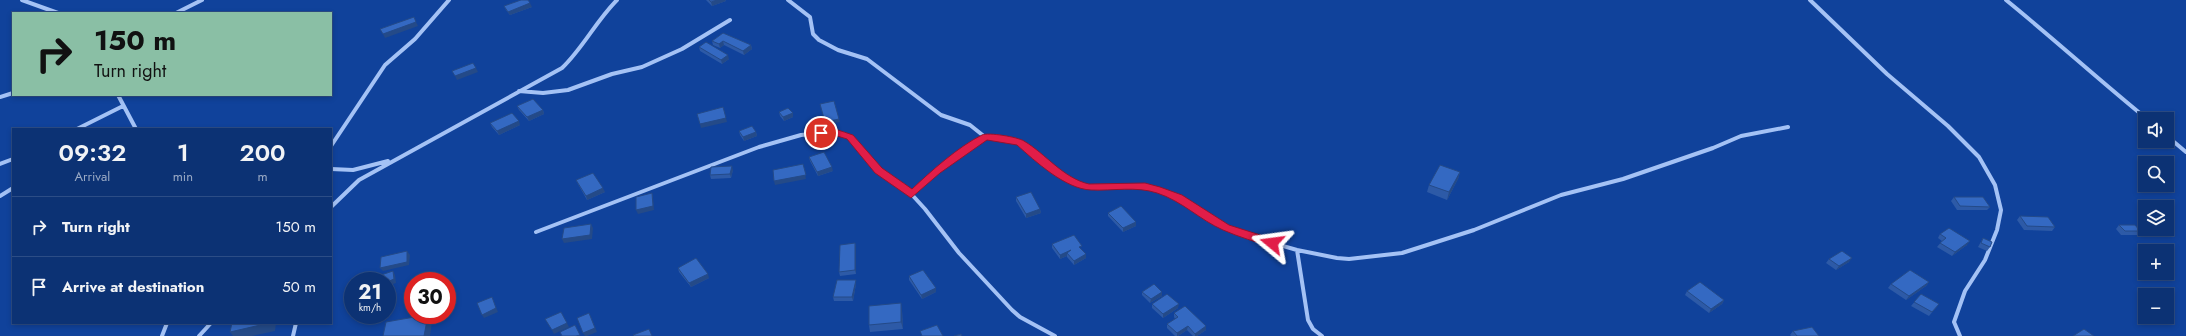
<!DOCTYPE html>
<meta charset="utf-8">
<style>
body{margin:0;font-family:Jost,sans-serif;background:#1a3e7c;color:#f1f3f6;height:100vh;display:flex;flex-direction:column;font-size:15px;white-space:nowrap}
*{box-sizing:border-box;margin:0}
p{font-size:13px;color:#9aaac5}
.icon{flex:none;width:22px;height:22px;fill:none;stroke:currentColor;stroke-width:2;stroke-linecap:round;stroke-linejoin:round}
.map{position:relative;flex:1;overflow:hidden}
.details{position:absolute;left:12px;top:128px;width:320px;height:196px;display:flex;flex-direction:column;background:#0c3274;border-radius:0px;box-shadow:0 2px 6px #0003,0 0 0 1px #2c4d86}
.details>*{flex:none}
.top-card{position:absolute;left:12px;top:12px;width:320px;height:84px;border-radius:0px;box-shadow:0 2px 6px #0003,0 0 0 1px #2c4d86;background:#8abfa5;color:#111;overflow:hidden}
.buttons{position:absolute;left:2138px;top:112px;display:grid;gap:8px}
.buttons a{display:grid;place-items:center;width:36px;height:36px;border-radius:0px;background:#0c3274;box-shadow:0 2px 6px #0003,0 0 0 1px #2c4d86;font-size:20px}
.speed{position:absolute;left:344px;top:272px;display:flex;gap:8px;font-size:20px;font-weight:700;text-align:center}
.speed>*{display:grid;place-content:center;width:52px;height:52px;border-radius:50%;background:#0c3274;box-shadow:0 2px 6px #0003,0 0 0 1px #2c4d86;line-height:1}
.speed small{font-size:10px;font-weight:400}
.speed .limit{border:6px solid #d22;background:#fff;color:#111}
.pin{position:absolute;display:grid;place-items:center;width:34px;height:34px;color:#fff;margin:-17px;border:2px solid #fff;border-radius:50%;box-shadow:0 1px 4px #0007}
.me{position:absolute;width:44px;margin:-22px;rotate:286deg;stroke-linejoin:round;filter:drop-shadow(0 0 3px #0008)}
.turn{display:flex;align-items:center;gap:14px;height:84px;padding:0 16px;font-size:18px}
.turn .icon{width:52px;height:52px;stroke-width:2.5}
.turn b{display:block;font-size:28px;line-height:34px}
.eta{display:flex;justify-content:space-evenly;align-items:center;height:68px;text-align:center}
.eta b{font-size:24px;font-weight:600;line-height:28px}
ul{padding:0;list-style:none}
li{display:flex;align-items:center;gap:12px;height:60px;padding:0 16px;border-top:1px solid #2c4d86}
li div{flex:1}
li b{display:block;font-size:15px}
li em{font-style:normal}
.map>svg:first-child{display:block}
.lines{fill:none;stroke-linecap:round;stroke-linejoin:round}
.street{stroke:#a4c2f5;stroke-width:4}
.wall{fill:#2d5aa7}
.shaded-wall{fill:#244a88}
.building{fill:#3469c2;stroke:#244a88}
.route{fill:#e11d48;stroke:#92132f}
</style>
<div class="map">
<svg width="2186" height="336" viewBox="0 0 2186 336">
<rect width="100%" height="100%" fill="#10429b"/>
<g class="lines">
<!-- street -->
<path class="street" d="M22 0 58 13
M788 0 810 17 813 34 819 40 838 50 867 59 941 115 970 125 985 137 1020 142 1045 164 1079 185 1089 187 1145 186 1157 189 1179 197 1226 227 1248 236 1297 250 1337 258 1349 259 1402 253 1474 230 1561 195 1623 179 1713 148 1741 136 1788 127
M1810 0 1887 74 1948 126 1979 157 1995 185 2001 210 1997 230 1985 260 1965 291 1954 322 1960 336
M2006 0C2054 39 2099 80 2147 119
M176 13 202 0
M519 91 543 93 568 90 612 74 642 67 682 49 730 20
M118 95 136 129
M0 97 13 93
M77 129 123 106
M2167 136 2186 152
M331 146 385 65 415 39 449 0
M0 164 13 159
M331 169 353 170 388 161
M911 195 937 171 985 137
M0 196 13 188
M331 207 359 180 562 68C583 48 596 21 617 0
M536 232 759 147 801 135 821 133 844 134 856 142 879 171 904 186 925 209 959 253 1012 310 1020 317 1055 336
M1297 250 1308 320 1313 329 1322 336
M162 336 167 323
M199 336 211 323
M293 336 296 323"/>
</g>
<!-- wall -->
<path class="wall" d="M706 0H725L726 1 712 6Z
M504 6 532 7 510 15 506 10Z
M723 33 751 45 752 49 744 55 724 45 720 48 713 45 712 41Z
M699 47 729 59 722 64 700 51Z
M517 106 543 110 544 114 529 121 519 110Z
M779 112 793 117 784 121 780 116Z
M490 123 520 125 499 135 492 127Z
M739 131 756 132 757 136 744 141 740 135Z
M809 157 833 171 818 176 810 161Z
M733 170 731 178 711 179 710 175Z
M1460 172 1458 179 1447 200 1427 192 1429 185Z
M576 180 605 192 587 200 578 184Z
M1016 197 1040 209 1041 213 1026 218 1016 201Z
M1954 197 1990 207 1987 210H1957L1951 201Z
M1108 213 1136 226 1123 232 1108 216Z
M2020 216 2055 227 2052 231 2024 230 2017 220Z
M2119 225 2140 231 2137 235H2121L2116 229Z
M1940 234 1967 245 1952 256 1937 247 1942 241 1938 238Z
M1983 238 1990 247 1987 251 1978 247Z
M855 243 856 247V274L840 276 839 272Z
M1052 244 1082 250 1086 258 1074 265 1067 257V256L1060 259 1052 248Z
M1829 259 1849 262 1836 270 1826 263Z
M678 268 709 278 691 287 679 272Z
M909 276 936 292 922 299 909 280Z
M856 280V284L853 301H834L833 297Z
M1929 282 1926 286 1906 300 1888 288 1891 284Z
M1687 291 1724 300 1722 304 1709 313 1685 295Z
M1142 292 1162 296 1150 303 1142 295Z
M1921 294 1939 304 1929 316 1911 306Z
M1152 304 1178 308 1163 318 1152 308Z
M902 310 903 329 870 332 869 325Z
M1174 313 1206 326V330L1197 336H1193L1187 330 1178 336H1175L1167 328V324L1175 319 1174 317Z
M1793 331 1819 336H1791L1790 335Z"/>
<!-- shaded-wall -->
<path class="shaded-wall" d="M717 0H725L726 1 712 6 711 2Z
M530 3 532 7 510 15 508 12Z
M416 22 418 26 385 38 383 34Z
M723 41 724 45 720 48 719 44Z
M751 45 752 49 744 55 743 51Z
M728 55 729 59 722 64 721 60Z
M476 68 478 72 457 80 455 76Z
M543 110 544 114 529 121 527 117Z
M793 113V117L784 121 783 117Z
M726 118 727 122 701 128 700 124Z
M839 119 840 122 826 125 825 122Z
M519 121 520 125 499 135 497 131Z
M756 132 757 136 744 141 743 137Z
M803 164 806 179 775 185 774 181Z
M732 166 733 170 731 178 730 174Z
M832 167 833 171 818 176 817 172Z
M1460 172 1458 179 1447 200 1449 192Z
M603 188 605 192 587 200 586 196Z
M652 193 653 197 654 210 638 214 636 210Z
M1040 209 1041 213 1026 218V214Z
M1136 222V226L1123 232V228Z
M591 224 593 228 592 239 564 243 562 239Z
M1970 241 1967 245 1952 256 1955 252Z
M855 243 856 247V274L855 270Z
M1071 250 1067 253V256L1060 259V255Z
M407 251 410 255 409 265 383 271 380 268Z
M1086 254V258L1074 265V261Z
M1852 258 1849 262 1836 270 1839 266Z
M393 271 395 275 396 283 387 286V282Z
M708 274 709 278 691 287 689 283Z
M856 280V284L853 301 852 297Z
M1929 282 1926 286 1906 300 1909 296Z
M393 287 395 291 392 305 387 306V302Z
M936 288V292L922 299 921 295Z
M1162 292V296L1150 303 1151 299Z
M492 297 498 312 484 318 482 315Z
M1724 300 1722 304 1709 313 1711 309Z
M901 303 902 310 903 329 901 322Z
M1179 304 1178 308 1163 318V314Z
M428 315 432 322 430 336H424Z
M591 317 597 332 587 336H585L583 333Z
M269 323H276L275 331 252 336H233L230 332Z
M567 323 569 327 554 334 552 330Z
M1188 326 1187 330 1178 336H1177V333Z
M1206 326V330L1197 336H1195V334Z"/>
<!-- building -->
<path class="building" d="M521 0H528L530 3 508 12 504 6Z
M709 0H717L711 2Z
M414 17 416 22 383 34 380 29Z
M723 33 751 45 743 51 723 41 719 44 712 41Z
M706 42 728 55 721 60 699 47Z
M473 63 476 68 455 76 452 71Z
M533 99 543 110 527 117 517 106Z
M834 101 839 119 825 122 820 104Z
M723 107 726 118 700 124 697 114Z
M788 108 793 113 783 117 779 112Z
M512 113 519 121 497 131 490 123Z
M752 126 756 132 743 137 739 131Z
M824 152 832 167 817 172 809 157Z
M803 164 806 175 774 181 773 170Z
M1440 165 1460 172 1449 192 1429 185Z
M732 166 730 174 710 175 711 167Z
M593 173 603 188 586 196 576 180Z
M1031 192 1040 209 1026 214 1016 197Z
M652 193 653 206 636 210V197Z
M1954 197H1983L1990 207 1960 206Z
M1121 206 1136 222 1123 228 1108 213Z
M2020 216 2048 217 2055 227 2027 226Z
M591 224 590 235 562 239 564 228Z
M2119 225H2135L2140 231H2125Z
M1949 228 1970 241 1955 252 1940 243 1946 238 1940 234Z
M1074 235 1082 246 1079 247 1086 254 1074 261 1067 253 1071 250 1060 255 1052 244Z
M1983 238 1992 242 1990 247 1981 243Z
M855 243V270L839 272 840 245Z
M407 251V262L380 268 381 257Z
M1842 251 1852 258 1839 266 1829 259Z
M696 258 708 274 689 283 678 268Z
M923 270 936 288 921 295 909 276Z
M1910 270 1929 282 1909 296 1891 284Z
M393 271 394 279 387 282V281H379L378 276Z
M837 280H856L852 297H833Z
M1700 282 1724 300 1711 309 1687 291Z
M1154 284 1162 292 1151 299 1142 292Z
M393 287 389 301 387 302V288Z
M1167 294 1179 304 1163 314 1152 304Z
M1921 294 1939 304 1932 312 1914 302Z
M492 297 496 308 482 315 477 303Z
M901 303V322L869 325V306Z
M1185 306 1206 326 1195 334 1188 326 1177 333 1167 324 1178 317 1174 313Z
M561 312 567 323 552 330 545 319Z
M589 313 595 328 583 333 577 318Z
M426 315H428L424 336H383L386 322Z
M232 323H269L230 332Z
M575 325 580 335 576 336H562L560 332Z
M937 325 943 336H922L920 331Z
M1812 327 1819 336H1797L1793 331Z
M649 329 652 336H634L633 335Z
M2084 329 2094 336H2073Z
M961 334 962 336H954Z"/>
<!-- route -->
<path class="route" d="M838 130 853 135 882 168 912 189C930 172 959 146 982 135 988 132 1018 137 1024 141 1046 154 1063 178 1089 184L1145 183 1160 187 1182 195 1229 225 1276 240 1277 243 1272 247C1256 242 1239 237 1223 230 1200 220 1182 201 1157 193 1136 186 1113 191 1091 190 1065 189 1035 161 1017 145L987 140 940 173 911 198 875 173 847 139 837 136H821L816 133 821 130Z"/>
</svg>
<div class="buttons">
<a><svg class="icon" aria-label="sound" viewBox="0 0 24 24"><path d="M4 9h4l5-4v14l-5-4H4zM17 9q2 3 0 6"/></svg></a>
<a><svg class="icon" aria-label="search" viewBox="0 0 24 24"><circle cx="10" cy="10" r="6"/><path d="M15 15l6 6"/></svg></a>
<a><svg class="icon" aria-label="layers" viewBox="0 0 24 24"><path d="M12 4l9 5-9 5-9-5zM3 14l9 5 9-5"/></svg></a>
<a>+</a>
<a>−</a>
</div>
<div class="speed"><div>21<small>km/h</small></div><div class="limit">30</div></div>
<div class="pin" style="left:821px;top:133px;background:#d93025"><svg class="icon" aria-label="arrive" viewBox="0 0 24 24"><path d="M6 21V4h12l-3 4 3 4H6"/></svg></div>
<svg class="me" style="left:1272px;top:243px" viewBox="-20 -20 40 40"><path d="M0-17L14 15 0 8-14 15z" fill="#e11d48" stroke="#fff" stroke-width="4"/></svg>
<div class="top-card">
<div class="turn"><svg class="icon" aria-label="right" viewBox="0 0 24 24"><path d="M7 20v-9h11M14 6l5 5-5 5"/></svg><div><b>150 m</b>Turn right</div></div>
</div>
<section class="details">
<div class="eta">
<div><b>09:32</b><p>Arrival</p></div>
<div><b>1</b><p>min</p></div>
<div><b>200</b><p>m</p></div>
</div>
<ul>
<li><svg class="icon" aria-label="right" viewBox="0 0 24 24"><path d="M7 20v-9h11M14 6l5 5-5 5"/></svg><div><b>Turn right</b></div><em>150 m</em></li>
<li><svg class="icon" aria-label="arrive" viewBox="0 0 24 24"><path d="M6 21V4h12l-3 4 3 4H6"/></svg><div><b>Arrive at destination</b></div><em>50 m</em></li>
</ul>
</section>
</div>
